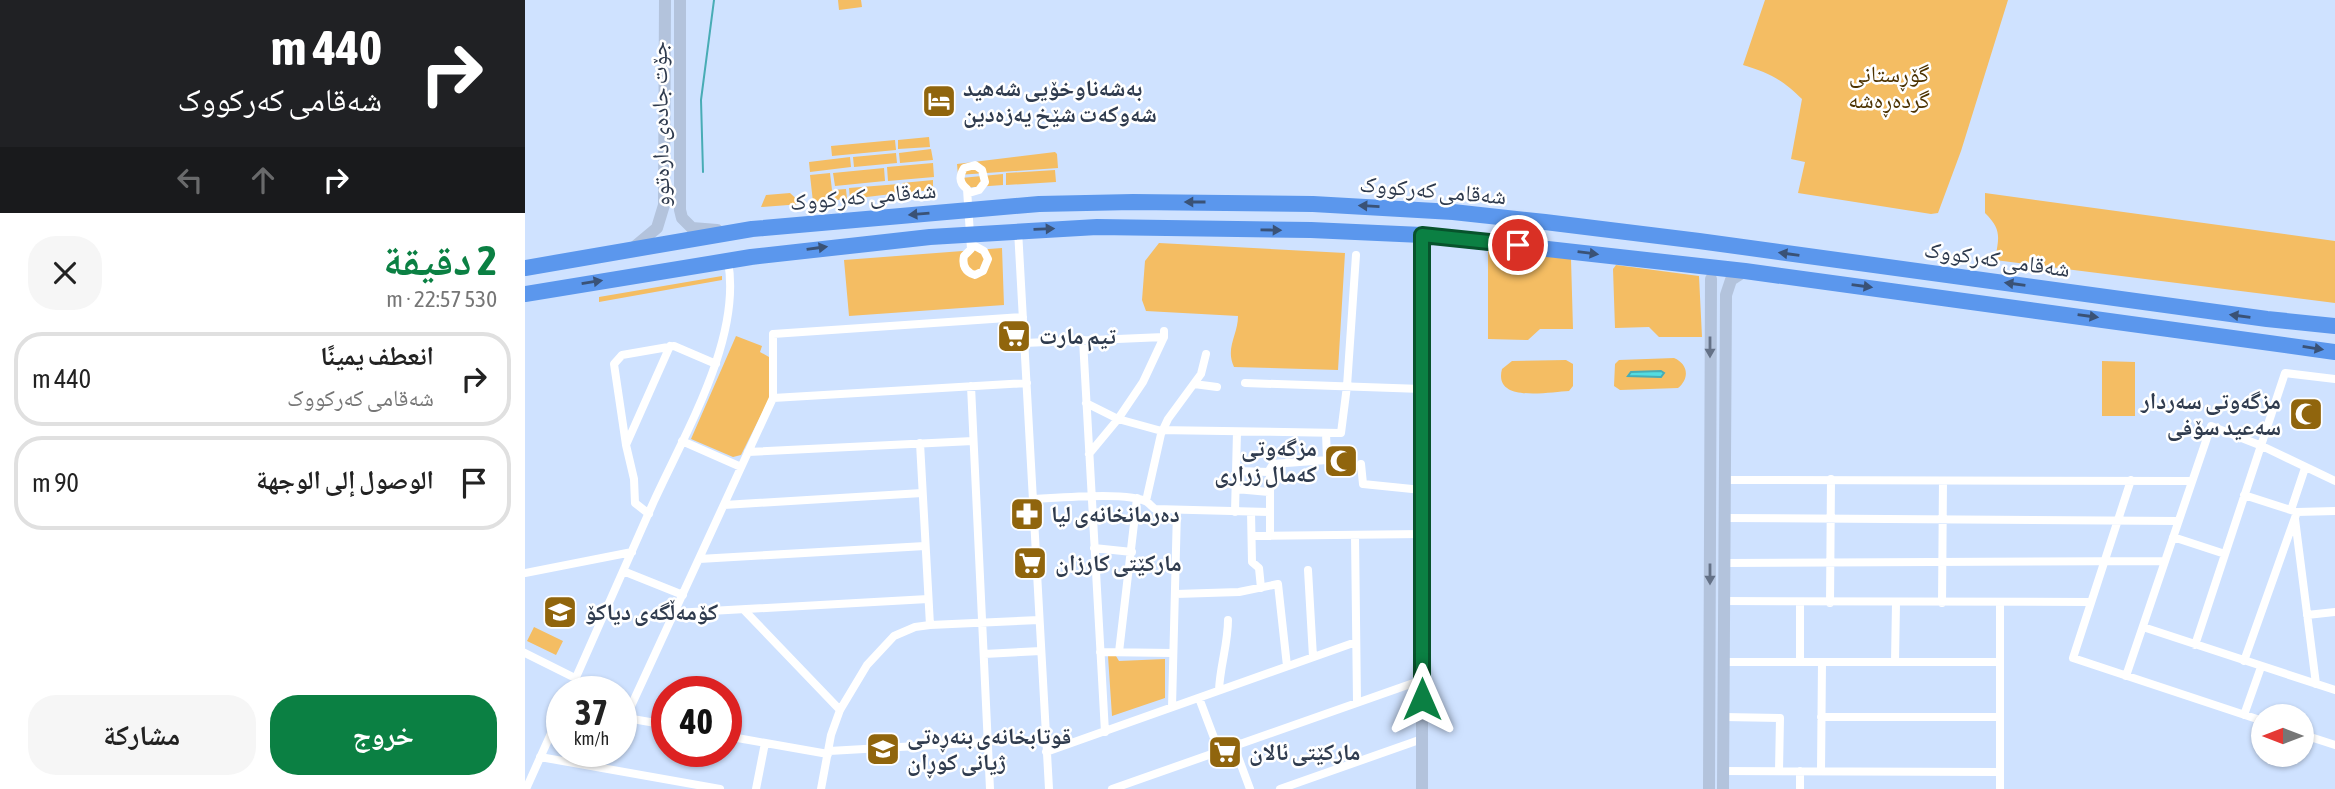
<!DOCTYPE html>
<html lang="ar">
<meta charset="utf-8">
<style>
body{margin:0;font-family:"Asap Condensed","Noto Naskh Arabic",sans-serif;background:#f6f6f6;color:#222;direction:rtl;height:100vh;display:flex;flex-direction:column;font-size:26px;white-space:nowrap}
*{box-sizing:border-box;margin:0}
p{font-size:23px;color:#767676}
.icon{flex:none;width:38px;height:38px;fill:none;stroke:currentColor;stroke-width:2;stroke-linecap:round;stroke-linejoin:round}
.map{position:relative;flex:1;overflow:hidden;direction:ltr}
.panel{display:flex;flex-direction:column;background:#fff;width:525px}
.panel>*{flex:none}
.banner{background:#202124;color:#fff;overflow:hidden}
.needle{width:46px;rotate:270deg}
.controls{position:absolute;left:1726px;top:704px;display:grid;gap:14px}
.controls a{display:grid;place-items:center;width:63px;height:63px;border-radius:50%;background:#fff;box-shadow:0 2px 5px #0004;font-size:35px}
.speed{position:absolute;left:21px;top:676px;display:flex;gap:14px;font-size:35px;font-weight:700;text-align:center}
.speed>*{display:grid;place-content:center;width:91px;height:91px;border-radius:50%;background:#fff;box-shadow:0 2px 5px #0004;line-height:1}
.speed small{font-size:18px;font-weight:400}
.speed .limit{border:10px solid #d22;background:#fff;color:#111}
.pin{position:absolute;display:grid;place-items:center;width:60px;height:60px;color:#fff;margin:-30px;border:4px solid #fff;border-radius:50%;box-shadow:0 2px 7px #0007}
.me{position:absolute;width:77px;margin:-38px;rotate:0deg;stroke-linejoin:round;filter:drop-shadow(0 0 5px #0008)}
.turn{display:flex;align-items:center;gap:24px;height:147px;padding:0 28px;font-size:32px}
.turn .icon{width:91px;height:91px;stroke-width:2.5}
.turn b{display:block;font-size:49px;line-height:60px}
.lanes{display:flex;align-items:center;height:66px;padding:0 28px;background:#0003;justify-content:center;gap:35px;direction:ltr}
.lanes .off{opacity:.35}
.round{display:grid;place-items:center;flex:none;width:74px;height:74px;border-radius:28px;background:#f6f6f6}
.head{display:flex;align-items:center;justify-content:space-between;height:119px;padding:0 28px}
h1{font-size:42px;font-weight:700;line-height:52px;color:#0b8043}
.action{display:flex;gap:14px;margin-top:auto;padding:14px 28px}
.action a{flex:1;height:80px;border-radius:28px;background:#0b8043;color:#fff;font-size:28px;font-weight:700;line-height:80px;text-align:center}
.action a+a{background:#f6f6f6;color:#222}
ul{padding:0;list-style:none}
li{display:flex;align-items:center;gap:21px;height:94px;margin:0 14px 10px;padding:0 14px;border:4px solid #e0e0e0;border-radius:28px}
li div{flex:1}
li b{display:block;font-size:26px}
li em{font-style:normal}
main{display:flex;flex:1;min-height:0}
.map>svg:first-child{display:block}
.green{fill:#f4bd63}
.water{fill:#52dde1;stroke:#48acb5;stroke-width:2}
.lines{fill:none;stroke-linecap:round;stroke-linejoin:round}
.stream{stroke:#48acb5;stroke-width:2}
.street{stroke:#fff;stroke-width:8}
.secondary{stroke:#b3c3dc;stroke-width:12}
.highway{stroke:#5b97ed;stroke-width:16}
.oneway{fill:#3a5276}
.oneway2{fill:#647187}
.route-casing{stroke:#07532c;stroke-width:18}
.route{stroke:#0b8043;stroke-width:12}
.labels{text-anchor:middle;dominant-baseline:central;stroke-width:5;stroke-linejoin:round;paint-order:stroke}
.park-label{font-size:23px;fill:#4c3200;stroke:#fff}
.poi-label{font-size:23px;font-weight:bold;fill:#2f3b4e;stroke:#fff;text-anchor:start}
.street-label{font-size:23px;fill:#2f3b4e;stroke:#fff}
</style>
<main>
<div class="map">
<svg width="1810" height="789" viewBox="0 0 1810 789">
<rect width="100%" height="100%" fill="#cfe2ff"/>
<!-- green -->
<path class="green" d="M313 0H336L337 7 314 10Z
M1240 0H1483L1436 151 1413 213 1406 214 1273 193 1280 162 1266 159 1277 99C1257 79 1244 73 1218 65Z
M404 137 405 147 373 149V140Z
M370 140 371 150 307 156 306 146Z
M406 149 408 160 375 163 374 153Z
M530 152 532 154 533 168 433 175 432 164Z
M371 153 372 163 329 167 328 157Z
M325 157 326 167 285 172 284 162Z
M408 163 409 177 363 181 362 167Z
M359 168 360 181 310 186 308 173Z
M530 170 531 182 481 185V173Z
M305 173 307 190 321 189 322 199 288 202 285 175Z
M478 174V185L437 188 436 178Z
M408 180V190L378 193 377 183Z
M374 184 375 193 325 199 324 188Z
M265 193 277 204 236 207 241 195Z
M1460 193 1810 241V303L1470 260C1474 237 1477 230 1460 213Z
M634 243 820 253 813 370 709 367C700 348 713 335 713 316L621 311 617 300 620 261Z
M477 248 479 305 324 316 319 260Z
M963 250 1046 259 1048 329H1015L1003 340 963 339Z
M1091 265 1174 276 1177 337H1134L1124 327 1090 328 1088 269Z
M197 276V280L74 302V297Z
M211 336 237 346 235 352 244 357V399L216 455 208 457 166 439Z
M1149 358C1163 364 1165 378 1153 388L1095 390 1089 386 1090 364 1094 360Z
M1041 360 1048 364V386L1044 391C1023 392 968 403 977 369L987 361Z
M1577 361 1610 362V416H1577Z
M9 627 38 641 31 655 2 641Z
M583 656H591L594 661 640 659V698L587 716Z"/>
<!-- water -->
<path class="water" d="M1136 371 1139 373 1136 377 1103 376 1106 372Z"/>
<g class="lines">
<!-- stream -->
<path class="stream" d="M178 172 176 100 189 0"/>
<!-- street -->
<path class="street" d="M444 193 454 190 460 182 457 170 450 165 439 168C434 176 434 183 442 189L446 249 439 256C437 265 440 272 450 275L458 271 463 259 459 251 450 246
M493 230 524 789
M558 340 580 732
M499 343 639 337
M720 383 897 389
M669 384 692 387
M446 386 465 789
M248 398 502 383
M561 403 593 419 633 430 816 433 822 386 831 255
M157 441 216 467
M395 443 405 625
M101 445 89 364 97 355 149 346 191 364
M223 452 448 441
M564 454 593 419 618 382 639 337V331
M836 464 838 484 897 490
M712 471 744 472
M1199 480 1666 481
M1606 480 1548 658 1738 721
M711 489 744 492
M1719 495 1772 512 1810 511
M508 499C530 498 606 491 622 502 625 504 627 507 630 509L744 512
M621 501 636 434 643 419 676 374 681 354
M199 505 397 493
M1766 510 1780 468
M710 512 712 432
M726 512 727 562 734 568 736 588
M124 514 110 503 109 479 101 445 145 346
M1199 518 1653 521
M1770 519 1791 684
M830 535 832 702
M727 536 897 534
M745 536V469L748 464 802 460 801 433
M1648 537 1700 554
M569 548 607 552
M174 559 400 546
M1199 563 1640 561
M783 570 788 657
M98 571 158 595
M0 573 107 552
M651 594 714 592 753 584 762 666
M1199 601 1566 602
M1305 603 1306 479
M1417 603 1418 481
M219 610 315 710
M149 613 403 599
M1782 615 1810 612
M1618 627 1810 690
M1670 645 1760 373 1810 379
M575 652 647 653
M594 652 612 498
M0 653 50 678
M459 654 516 651
M1719 661 1772 512
M1199 662H1475
M1275 662V603
M1370 662 1371 603
M1601 676 1686 426 1737 446 1810 481
M694 690C695 666 703 644 703 620
M45 691C73 628 101 565 129 501 161 431 217 338 203 261
M674 698 694 751
M647 707 652 510
M1719 715 1736 667
M96 717 142 725
M101 717 248 398V334L498 317
M1199 717 1255 718 1254 771
M1296 717H1475
M1776 734 1810 745
M201 736 303 754
M709 746 725 789
M304 751 463 742
M521 752 831 642
M15 757 195 789
M1198 771 1475 772
M1296 771 1297 662
M1 789 37 709
M231 789 240 743
M296 789 306 735 315 710 342 665 369 636 390 627 405 625 514 620
M587 789 897 680
M755 789 897 739
M1275 789V771
M1475 789V603"/>
<!-- secondary -->
<path class="secondary" d="M155 0V210L157 218 167 228 192 230
M108 248 132 228 139 205 140 0
M897 789V235
M1184 789 1186 279
M1198 789 1201 295 1206 280 1220 271"/>
<!-- highway -->
<path class="highway" d="M0 268 227 229 514 204 608 202 788 204 928 212 1020 222 1174 241 1742 319 1810 326
M0 294 226 257 405 237 572 227 786 230 897 235 1220 271 1810 352"/>
</g>
<!-- one-way arrows -->
<defs><path id="oneway-solid" d="M-6-.8H1V-3.2L6.5 0L1 3.2V.8H-6Z" transform="scale(1.75)"/></defs>
<g class="oneway">
<use href="#oneway-solid" transform="translate(670 202) rotate(-180)"/>
<use href="#oneway-solid" transform="translate(844 206) rotate(-177)"/>
<use href="#oneway-solid" transform="translate(394 214) rotate(175)"/>
<use href="#oneway-solid" transform="translate(519 229) rotate(-2)"/>
<use href="#oneway-solid" transform="translate(746 230) rotate(1)"/>
<use href="#oneway-solid" transform="translate(292 248) rotate(-8)"/>
<use href="#oneway-solid" transform="translate(1063 253) rotate(7)"/>
<use href="#oneway-solid" transform="translate(1264 254) rotate(-172)"/>
<use href="#oneway-solid" transform="translate(67 282) rotate(-9)"/>
<use href="#oneway-solid" transform="translate(1490 284) rotate(-172)"/>
<use href="#oneway-solid" transform="translate(1337 286) rotate(8)"/>
<use href="#oneway-solid" transform="translate(1563 316) rotate(8)"/>
<use href="#oneway-solid" transform="translate(1715 316) rotate(-172)"/>
<use href="#oneway-solid" transform="translate(1788 348) rotate(9)"/>
</g>
<g class="oneway2">
<use href="#oneway-solid" transform="translate(1185 347) rotate(90)"/>
<use href="#oneway-solid" transform="translate(1185 574) rotate(90)"/>
</g>
<g class="lines">
<!-- route casing -->
<g class="route-casing">
<path id="route" d="M897 699V235L993 245"/>
</g>
<!-- route -->
<use href="#route" class="route"/>
</g>
<!-- icons -->
<defs>
<g id="hotel-square" transform="scale(1.75)"><rect x="-9" y="-9" width="18" height="18" rx="4" fill="#90650d" stroke="#fff"/><path d="M-6-4.5h1.5V1H6V5H4.5V3h-9V5H-6ZM-4 0a1.8 1.8 0 1 1 3.6 0ZM.5 0V-2.5h3Q6-2.5 6 0Z" fill="#fff"/></g>
<g id="supermarket-square" transform="scale(1.75)"><rect x="-9" y="-9" width="18" height="18" rx="4" fill="#90650d" stroke="#fff"/><path d="M-6-5.5h2.5l.6 2H6L4.5 2H-2.5L-4.4-4H-6ZM-1.5 3.2a1.3 1.3 0 1 0 .1 0ZM3 3.2a1.3 1.3 0 1 0 .1 0Z" fill="#fff"/></g>
<g id="mosque-square" transform="scale(1.75)"><rect x="-9" y="-9" width="18" height="18" rx="4" fill="#90650d" stroke="#fff"/><path d="M3.5-4.9A6 6 0 1 0 3.5 4.9A5 5 0 1 1 3.5-4.9Z" fill="#fff"/></g>
<g id="pharmacy-square" transform="scale(1.75)"><rect x="-9" y="-9" width="18" height="18" rx="4" fill="#90650d" stroke="#fff"/><path d="M-2-6h4v4h4v4h-4v4h-4v-4h-4v-4h4Z" fill="#fff"/></g>
<g id="school-square" transform="scale(1.75)"><rect x="-9" y="-9" width="18" height="18" rx="4" fill="#90650d" stroke="#fff"/><path d="M0-5L7-2L0 1L-7-2ZM-4 1L0 2.5L4 1V4Q0 6-4 4Z" fill="#fff"/></g>
</defs>
<g fill-rule="evenodd">
<use href="#hotel-square" x="414" y="101"/>
<use href="#supermarket-square" x="489" y="336"/>
<use href="#mosque-square" x="1781" y="414"/>
<use href="#mosque-square" x="816" y="461"/>
<use href="#pharmacy-square" x="502" y="514"/>
<use href="#supermarket-square" x="505" y="563"/>
<use href="#school-square" x="35" y="612"/>
<use href="#school-square" x="358" y="749"/>
<use href="#supermarket-square" x="700" y="752"/>
</g>
<g class="labels">
<!-- park labels -->
<g class="park-label">
<text x="1364" y="74">گۆڕستانی<tspan x="1364" dy="26">گردەڕەشە</tspan></text>
</g>
<!-- poi labels -->
<g class="poi-label">
<text x="438" y="88">بەشەناوخۆیی شەهید<tspan x="438" dy="26">شەوکەت شێخ یەزەدین</tspan></text>
<text x="514" y="336">تیم مارت</text>
<text x="1756" y="401" text-anchor="end">مزگەوتی سەردار<tspan x="1756" dy="26">سەعید سۆفی</tspan></text>
<text x="792" y="448" text-anchor="end">مزگەوتی<tspan x="792" dy="26">کەمال زراری</tspan></text>
<text x="526" y="514">دەرمانخانەی لیا</text>
<text x="530" y="563">مارکێتی کارزان</text>
<text x="60" y="612">کۆمەڵگەی دیاکۆ</text>
<text x="382" y="736">قوتابخانەی بنەڕەتی<tspan x="382" dy="26">ژیانی کوڕان</tspan></text>
<text x="724" y="752">مارکێتی ئالان</text>
</g>
<!-- street labels -->
<g class="street-label">
<text transform="translate(135 124) rotate(-91)">جۆت جادەی دارەتوو</text>
<text transform="translate(908 190) rotate(5)">شەقامی کەرکووک</text>
<text transform="translate(338 196) rotate(-5)">شەقامی کەرکووک</text>
<text transform="translate(1472 259) rotate(8)">شەقامی کەرکووک</text>
</g>
</g>
</svg>
<div class="controls">
<a><svg class="needle" viewBox="-14 -14 28 28"><path d="M0-13l5 13h-10z" fill="#e53935"/><path d="M0 13l5-13h-10z" fill="#767676"/></svg></a>
</div>
<div class="speed"><div>37<small>km/h</small></div><div class="limit">40</div></div>
<div class="pin" style="left:993px;top:245px;background:#d93025"><svg class="icon" aria-label="arrive" viewBox="0 0 24 24"><path d="M6 21V4h12l-3 4 3 4H6"/></svg></div>
<svg class="me" style="left:897px;top:699px" viewBox="-20 -20 40 40"><path d="M0-17L14 15 0 8-14 15z" fill="#0b8043" stroke="#fff" stroke-width="4"/></svg>
</div>
<section class="panel">
<div class="banner">
<div class="turn"><svg class="icon" aria-label="right" viewBox="0 0 24 24"><path d="M7 20v-9h11M14 6l5 5-5 5"/></svg><div><b>440 m</b>شەقامی کەرکووک</div></div>
<div class="lanes"><svg class="icon off" aria-label="left" viewBox="0 0 24 24"><path d="M17 20v-9H6M10 6l-5 5 5 5"/></svg><svg class="icon off" aria-label="ahead" viewBox="0 0 24 24"><path d="M12 20V5M6 11l6-6 6 6"/></svg><svg class="icon" aria-label="right" viewBox="0 0 24 24"><path d="M7 20v-9h11M14 6l5 5-5 5"/></svg></div>
</div>
<div class="head"><div><h1>2 دقيقة</h1><p>530 m · 22:57</p></div><a class="round"><svg class="icon" aria-label="close" viewBox="0 0 24 24"><path d="M6 6l12 12M18 6L6 18"/></svg></a></div>
<ul>
<li><svg class="icon" aria-label="right" viewBox="0 0 24 24"><path d="M7 20v-9h11M14 6l5 5-5 5"/></svg><div><b>انعطف يمينًا</b><p>شەقامی کەرکووک</p></div><em>440 m</em></li>
<li><svg class="icon" aria-label="arrive" viewBox="0 0 24 24"><path d="M6 21V4h12l-3 4 3 4H6"/></svg><div><b>الوصول إلى الوجهة</b></div><em>90 m</em></li>
</ul>
<div class="action"><a>خروج</a><a>مشاركة</a></div>
</section>
</main>
